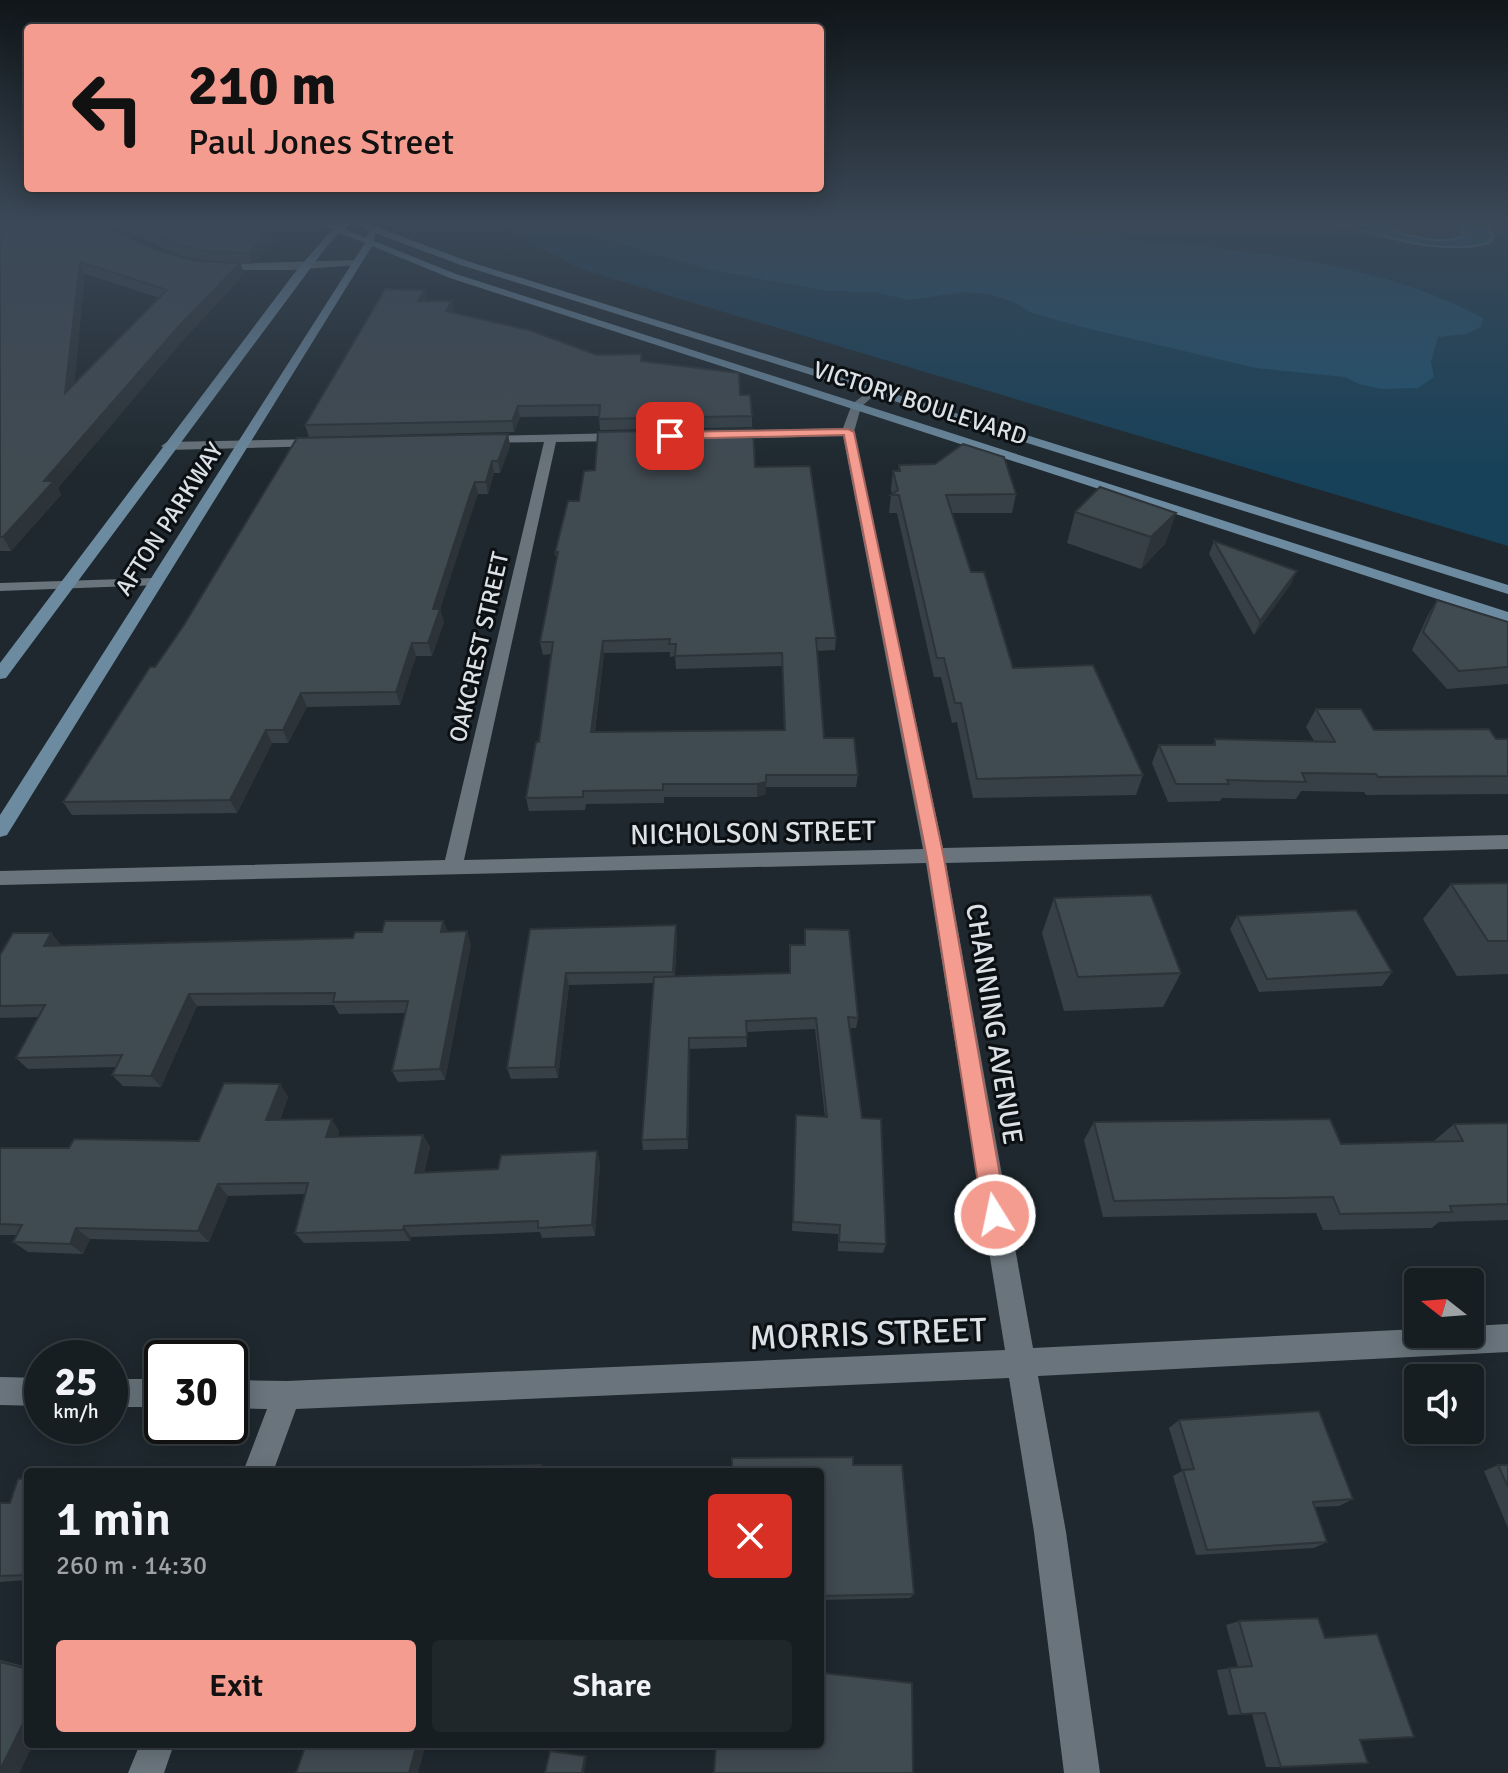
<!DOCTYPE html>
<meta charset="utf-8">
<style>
body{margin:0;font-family:Signika,sans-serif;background:#1f272a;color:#f1f3f6;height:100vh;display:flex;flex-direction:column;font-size:30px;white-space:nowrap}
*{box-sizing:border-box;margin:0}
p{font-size:26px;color:#9ea2a5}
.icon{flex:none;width:44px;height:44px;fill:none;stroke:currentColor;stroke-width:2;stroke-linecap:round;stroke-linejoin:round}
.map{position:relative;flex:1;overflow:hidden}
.drawer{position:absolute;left:24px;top:1468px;width:800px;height:280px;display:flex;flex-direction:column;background:#161e22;border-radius:8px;box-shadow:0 4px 20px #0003,0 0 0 2px #353c40}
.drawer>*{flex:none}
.guide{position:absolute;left:24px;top:24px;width:800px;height:168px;border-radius:8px;box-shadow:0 4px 20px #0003,0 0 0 2px #353c40;background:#f59c90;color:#111;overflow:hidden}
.needle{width:52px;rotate:287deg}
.fabs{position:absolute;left:1404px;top:1268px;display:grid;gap:16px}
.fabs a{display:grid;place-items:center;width:80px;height:80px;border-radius:8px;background:#161e22;box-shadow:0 4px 20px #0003,0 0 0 2px #353c40;font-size:40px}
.speed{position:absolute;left:24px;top:1340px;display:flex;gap:16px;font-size:40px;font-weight:700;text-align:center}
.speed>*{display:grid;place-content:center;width:104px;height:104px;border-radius:50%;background:#161e22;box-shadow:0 4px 20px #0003,0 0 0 2px #353c40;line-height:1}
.speed small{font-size:20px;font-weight:400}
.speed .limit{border:4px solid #111;border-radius:12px;background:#fff;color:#111}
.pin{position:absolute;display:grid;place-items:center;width:68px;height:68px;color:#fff;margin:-34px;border-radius:16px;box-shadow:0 4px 12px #0006}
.me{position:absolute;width:88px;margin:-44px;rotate:350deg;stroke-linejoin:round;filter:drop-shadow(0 0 6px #0008)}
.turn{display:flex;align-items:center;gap:28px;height:168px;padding:0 32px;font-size:36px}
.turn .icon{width:104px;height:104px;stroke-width:2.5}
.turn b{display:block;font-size:56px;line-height:68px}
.round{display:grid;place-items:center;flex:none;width:84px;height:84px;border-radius:8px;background:#1f272a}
.summary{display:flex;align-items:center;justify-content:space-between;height:136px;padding:0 32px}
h1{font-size:48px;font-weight:600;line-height:60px}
.primary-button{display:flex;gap:16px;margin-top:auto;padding:16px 32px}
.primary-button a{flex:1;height:92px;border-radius:8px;background:#f59c90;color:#111;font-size:32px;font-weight:600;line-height:92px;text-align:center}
.primary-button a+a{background:#1f272a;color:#f1f3f6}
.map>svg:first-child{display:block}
.green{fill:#174159}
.forest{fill:#1f5473}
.water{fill:#0d638f;stroke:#4b89a9;stroke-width:2}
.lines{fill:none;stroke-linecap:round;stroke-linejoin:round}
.street{fill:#69747c;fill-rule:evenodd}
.secondary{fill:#6d8ba0;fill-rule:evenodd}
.wall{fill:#374046;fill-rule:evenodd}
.shaded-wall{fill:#2d3439}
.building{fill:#404a51;stroke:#2d3439;stroke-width:2;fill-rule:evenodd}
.route{fill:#f59c90;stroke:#9f655e;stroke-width:2}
.labels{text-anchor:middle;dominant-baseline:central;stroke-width:6;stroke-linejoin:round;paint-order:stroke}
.far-street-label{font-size:24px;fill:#dbe1e6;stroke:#0c1013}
.street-label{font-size:28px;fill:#dbe1e6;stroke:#0c1013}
.near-street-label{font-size:34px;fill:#dbe1e6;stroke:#0c1013}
</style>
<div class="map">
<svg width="1508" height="1773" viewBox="0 0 1508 1773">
<rect width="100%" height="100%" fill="#1e282e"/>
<!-- green -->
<path class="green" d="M495 223H1508V546L580 269Z"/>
<!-- forest -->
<path class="forest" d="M553 223H934L952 232 955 229 975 235 1019 226 1052 232 1049 235 1063 234C1200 247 1361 252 1483 318L1481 327 1466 334 1438 337 1431 362 1434 377 1418 388 1381 389 1359 384 1345 377 1256 368 1082 327 1032 313 1014 302 989 294 963 292 909 300 875 292 828 291 710 270Z"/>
<!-- water -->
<path class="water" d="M1328 223H1373L1405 235 1434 240H1450L1465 235 1458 223H1485L1494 236 1489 243C1435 257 1381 233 1328 223Z"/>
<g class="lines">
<!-- street -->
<path class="street" d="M357 260 360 265 290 270H214L209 267 214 264Z
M873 388 879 391 861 407 854 432 943 848 1508 835V849L946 863 1033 1348 1418 1329V1334H1470V1326L1508 1324V1352L1038 1376 1066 1532 1100 1773H1064L1034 1532 1009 1378 296 1409 273 1472H243L267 1409 230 1408V1380L287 1381 1005 1350 926 863 0 885V871L445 860 544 442 479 443V437L483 436 623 433 629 437 623 441 556 442 464 860 923 849 843 436 727 439 721 435 727 431 843 428 852 404Z
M319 439 323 440V446L167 450 161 446 167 442Z
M154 578 161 582 159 585 0 591V583Z
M0 1377 42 1378V1406L0 1405Z
M110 1379H162V1407H110Z
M140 1744H174L164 1773H128Z"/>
<!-- secondary -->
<path class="secondary" d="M318 223 337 226 351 223 345 229 366 238 370 231 353 223H366L467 261 1508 585V594L461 265 375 233 374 241 456 274 1508 612V622L450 278 372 246 7 835 0 837V815L365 243 339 233 327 246 6 678 0 679V663L296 271 332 230Z"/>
</g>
<!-- wall -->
<path class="wall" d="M0 223 158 251 195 261H209L183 256 112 225 100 223H217L270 230 274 241 253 264H241L244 274 184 339 58 488 61 495 11 551H0ZM85 274 160 298 74 385Z
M427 300 426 301H452L453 312 597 355 641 354 642 361 740 395 752 416V427L600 430 599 416 520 417 514 432 309 437 305 425Z
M508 434 510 446 500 473H494L488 494H478L474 504 440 609 444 622 432 656H416L400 705 307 707 288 743H272L237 813 72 815 63 802 155 667Z
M899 465 1016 494 1012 513H952L971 572 1013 668 1143 775 1136 795 973 798 957 722 952 723 941 677H934L897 513H889L891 495 892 494 891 489 893 471H898Z
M755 467 836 638 835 650 817 651 824 738 858 775 856 787H766V794L757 797H664V803L586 804 585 810 529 811 526 798 539 742 551 654 543 655 540 642 557 562 555 553 579 501ZM670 652V657L675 656 676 669 782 666 784 730 595 732 604 653Z
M1075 512 1176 513 1165 544 1141 569 1067 543Z
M1214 541 1291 584 1254 635 1209 554Z
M1437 600 1508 622V684L1447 689 1412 650 1427 617Z
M1316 709 1374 730 1508 739V794L1366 795 1364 792 1301 791 1296 799 1222 798 1220 801 1168 802 1152 763 1159 745H1213L1215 739 1314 741 1306 727Z
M1508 883V974L1457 976 1423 919 1451 884Z
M1054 898 1181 973 1163 1007 1064 1011 1042 933Z
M1237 916 1392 972 1382 986 1259 992 1230 929Z
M443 921 448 932 471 944 445 1080 398 1082 392 1071 406 1013 339 1014 334 1005 197 1006 161 1087 123 1086 112 1075 116 1067 28 1069 16 1058 38 1017 0 1018V955L51 933 61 945 353 938Z
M530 929 677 937 675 976 789 973 805 945V929L858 1018 856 1028H850L862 1118 886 1244 883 1253 838 1251V1234L792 1231 796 1115 825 1117 815 1029 746 1032 747 1047 690 1049 688 1149 643 1150 642 1140 654 983 569 985 558 1078 511 1079 507 1068Z
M280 1084 288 1097 280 1120 339 1131 338 1137 423 1135 430 1147 424 1173 498 1169 597 1151 600 1163 595 1236 542 1238 540 1232 411 1237 410 1241 304 1243 295 1233 305 1194 228 1196 209 1242 90 1239 83 1254 28 1252 13 1242 16 1235H0V1148H69L199 1141Z
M1094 1122 1341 1144 1434 1141 1454 1124 1508 1123V1220L1439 1222 1432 1228 1323 1230 1316 1213 1103 1217 1084 1140Z
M1179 1420 1353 1499 1339 1506 1314 1507 1327 1542 1314 1548 1196 1555 1173 1476 1182 1471 1169 1428Z
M853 1465 914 1594 910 1598 820 1600V1472Z
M1498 1465H1508V1528L1484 1471Z
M28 1478V1580L0 1582V1503H10Z
M1239 1621 1360 1740 1281 1767H1266L1252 1714 1228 1715 1217 1670 1238 1667 1226 1625Z
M0 1660 28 1667V1744H33L19 1773H0Z"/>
<!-- shaded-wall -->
<path class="shaded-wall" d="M270 230 274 241 253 264 249 253Z
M80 262 85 274 72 406 65 393Z
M240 263 244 274 184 339 58 488 61 495 11 551 3 537 44 481 179 326Z
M425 290 427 300 420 312 418 301Z
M452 301 454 312 448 321 446 311Z
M518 406 520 417 514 432 512 421Z
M508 434 510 446 500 473 498 461Z
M492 461 494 473 488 494 486 482Z
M475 482 478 494 440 609 444 622 432 656 428 643 433 609Z
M1176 513 1165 544 1141 569 1151 537Z
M1297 571 1291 584 1254 635 1260 621Z
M603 641 604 653 593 745 591 732Z
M412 643 416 656 400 705 396 692Z
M301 693 307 707 288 743 283 730Z
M266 730 272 743 237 813 230 800Z
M766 782V794L757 797V784Z
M443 921 448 933 441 932Z
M676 925 677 937 674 983 673 972Z
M467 931 471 944 445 1080 440 1069Z
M51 933 61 945 44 946Z
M566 973 569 985 558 1078 555 1067Z
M189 994 197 1006 161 1087 151 1076Z
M689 1038 690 1049 688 1149 687 1139Z
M280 1084 288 1097 275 1132 266 1120Z
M332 1119 339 1131 334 1149 326 1137Z
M423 1135 430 1147 422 1185 415 1173Z
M597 1151 600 1163 595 1236 592 1225Z
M218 1184 228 1196 209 1242 198 1231Z
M404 1226 411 1237 410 1241 403 1230Z
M76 1228 90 1239 83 1254 70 1244Z
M28 1714V1744H33L19 1773H0V1770Z
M417 1744H426L418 1773H409Z
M585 1756H587L584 1773H582Z"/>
<!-- building -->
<path class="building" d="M0 223H95L158 251 195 261 240 263 179 326 44 481H54L3 537H0ZM80 262 167 290 65 393Z
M129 223H217L270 230 249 253 213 252 179 245Z
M385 289 425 290 418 301H452L446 311 529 330 597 355 641 354V361L739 373 740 395H750L752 416 599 419 600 405 518 406 512 421 305 425Z
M753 429 755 467 810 466 836 638H816L824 738H854L858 775H766V782L757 784H663V790L583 791V797L526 798 536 742H539L553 642H540L558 552 555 553 568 501H579L584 471 595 470 598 432ZM670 639 669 644H676L675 656 782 653 785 730 591 732 603 641Z
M508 434 498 461H492L486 482H475L471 492 433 609H440L428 643H412L396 692 301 693 283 730H266L230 800 63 802 150 667H155L184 625 297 438Z
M963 444 1004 457 1016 494 946 495 971 572H984L1013 668 1093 665 1143 775 977 779 961 703H955L944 658H937L899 495H891L898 490 893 471H900L899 465 935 464Z
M1100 487 1176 513 1151 537 1075 512Z
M1214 541 1297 571 1260 621Z
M1437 600 1508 622V667L1459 671 1423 632Z
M1316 709H1361L1374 730 1489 729 1496 739H1508V776L1378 777 1376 774 1302 773 1306 782 1227 780 1229 784H1176L1159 745H1215V739L1335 742Z
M1508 883V941H1488L1451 884Z
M1151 895 1181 973 1078 977 1054 898Z
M1356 910 1392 972 1267 979 1237 916Z
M385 921H443L441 932 467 931 440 1069 392 1071 408 1001 333 1002 335 993 189 994 151 1076 112 1075 122 1055 16 1058 45 1005 0 1006V955L13 933H51L44 946 353 938 355 932H382Z
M676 925 673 972 566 973 555 1067 507 1068 530 929Z
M805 929 849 930 858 1018 848 1017 862 1118 881 1119 886 1244 839 1242 840 1225 793 1222 796 1115 827 1117 816 1018 746 1021 747 1037 689 1038 687 1139 642 1140 654 977 790 973V945H805Z
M224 1083 280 1084 266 1120 332 1119 326 1137 423 1135 415 1173 498 1169 501 1155 597 1151 592 1225 538 1228V1221L404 1226 403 1230 295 1233 308 1183 218 1184 198 1231 76 1228 70 1244 13 1242 22 1225 0 1224V1148H69L74 1139 199 1141Z
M1330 1119 1341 1144 1463 1141 1454 1124 1508 1123V1204L1450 1206 1452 1212 1340 1214 1333 1197 1114 1201 1094 1122Z
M1319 1411 1353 1499 1313 1502 1327 1542 1207 1550 1183 1470 1194 1469 1179 1420Z
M853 1457V1465H902L914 1594 820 1596V1472H732V1458Z
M541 1465 540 1472H412L413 1468Z
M1498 1465H1508V1487Z
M28 1478V1575L0 1576V1503H10L18 1479Z
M1318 1618 1325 1638 1377 1634 1414 1737 1360 1740 1368 1763 1281 1767 1265 1713 1241 1714 1229 1668 1252 1666 1239 1621Z
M0 1662 28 1669V1714L0 1770Z
M823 1673 912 1683 913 1773H714L716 1744H820V1692H821Z
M306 1744H417L409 1773H296Z
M550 1751 585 1756 582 1773H545Z"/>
<!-- sky -->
<linearGradient id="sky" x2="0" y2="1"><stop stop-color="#101619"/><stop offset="0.47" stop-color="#3b4857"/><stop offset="1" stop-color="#3b4857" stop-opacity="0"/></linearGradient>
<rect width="1508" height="472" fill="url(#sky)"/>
<!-- route -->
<path class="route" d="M848 429 854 432 944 858 1007 1215 1003 1223 995 1226 987 1223 983 1215 927 858 844 435 670 439 665 436 670 432Z"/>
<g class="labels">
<!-- far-street labels -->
<g class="far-street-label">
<text transform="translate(920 403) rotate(18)">VICTORY BOULEVARD</text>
<text transform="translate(169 519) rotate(-57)">AFTON PARKWAY</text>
<text transform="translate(479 647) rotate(-77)">OAKCREST STREET</text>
</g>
<!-- street labels -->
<g class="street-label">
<text transform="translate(753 833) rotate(-1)">NICHOLSON STREET</text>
<text transform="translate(994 1024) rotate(81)">CHANNING AVENUE</text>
</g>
<!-- near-street labels -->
<g class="near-street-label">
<text transform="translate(868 1334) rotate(-2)">MORRIS STREET</text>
</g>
</g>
</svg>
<div class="fabs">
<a><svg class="needle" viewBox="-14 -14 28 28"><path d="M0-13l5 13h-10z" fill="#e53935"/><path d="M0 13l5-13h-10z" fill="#9ea2a5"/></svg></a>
<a><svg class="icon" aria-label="sound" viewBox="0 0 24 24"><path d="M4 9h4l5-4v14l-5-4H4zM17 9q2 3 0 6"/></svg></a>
</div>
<div class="speed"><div>25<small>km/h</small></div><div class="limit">30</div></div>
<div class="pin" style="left:670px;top:436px;background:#d93025"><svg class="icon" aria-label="arrive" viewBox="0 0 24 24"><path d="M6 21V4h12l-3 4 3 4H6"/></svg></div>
<svg class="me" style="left:995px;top:1215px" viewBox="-20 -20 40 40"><circle r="17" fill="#f59c90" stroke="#fff" stroke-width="3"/><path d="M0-11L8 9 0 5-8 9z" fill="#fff"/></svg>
<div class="guide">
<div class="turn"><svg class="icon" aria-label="left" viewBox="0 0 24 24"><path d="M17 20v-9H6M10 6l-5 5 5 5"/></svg><div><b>210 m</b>Paul Jones Street</div></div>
</div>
<section class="drawer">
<div class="summary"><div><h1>1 min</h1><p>260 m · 14:30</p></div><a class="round" style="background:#d93025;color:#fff"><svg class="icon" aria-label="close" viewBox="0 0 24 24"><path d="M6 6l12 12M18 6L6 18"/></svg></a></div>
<div class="primary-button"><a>Exit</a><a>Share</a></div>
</section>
</div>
